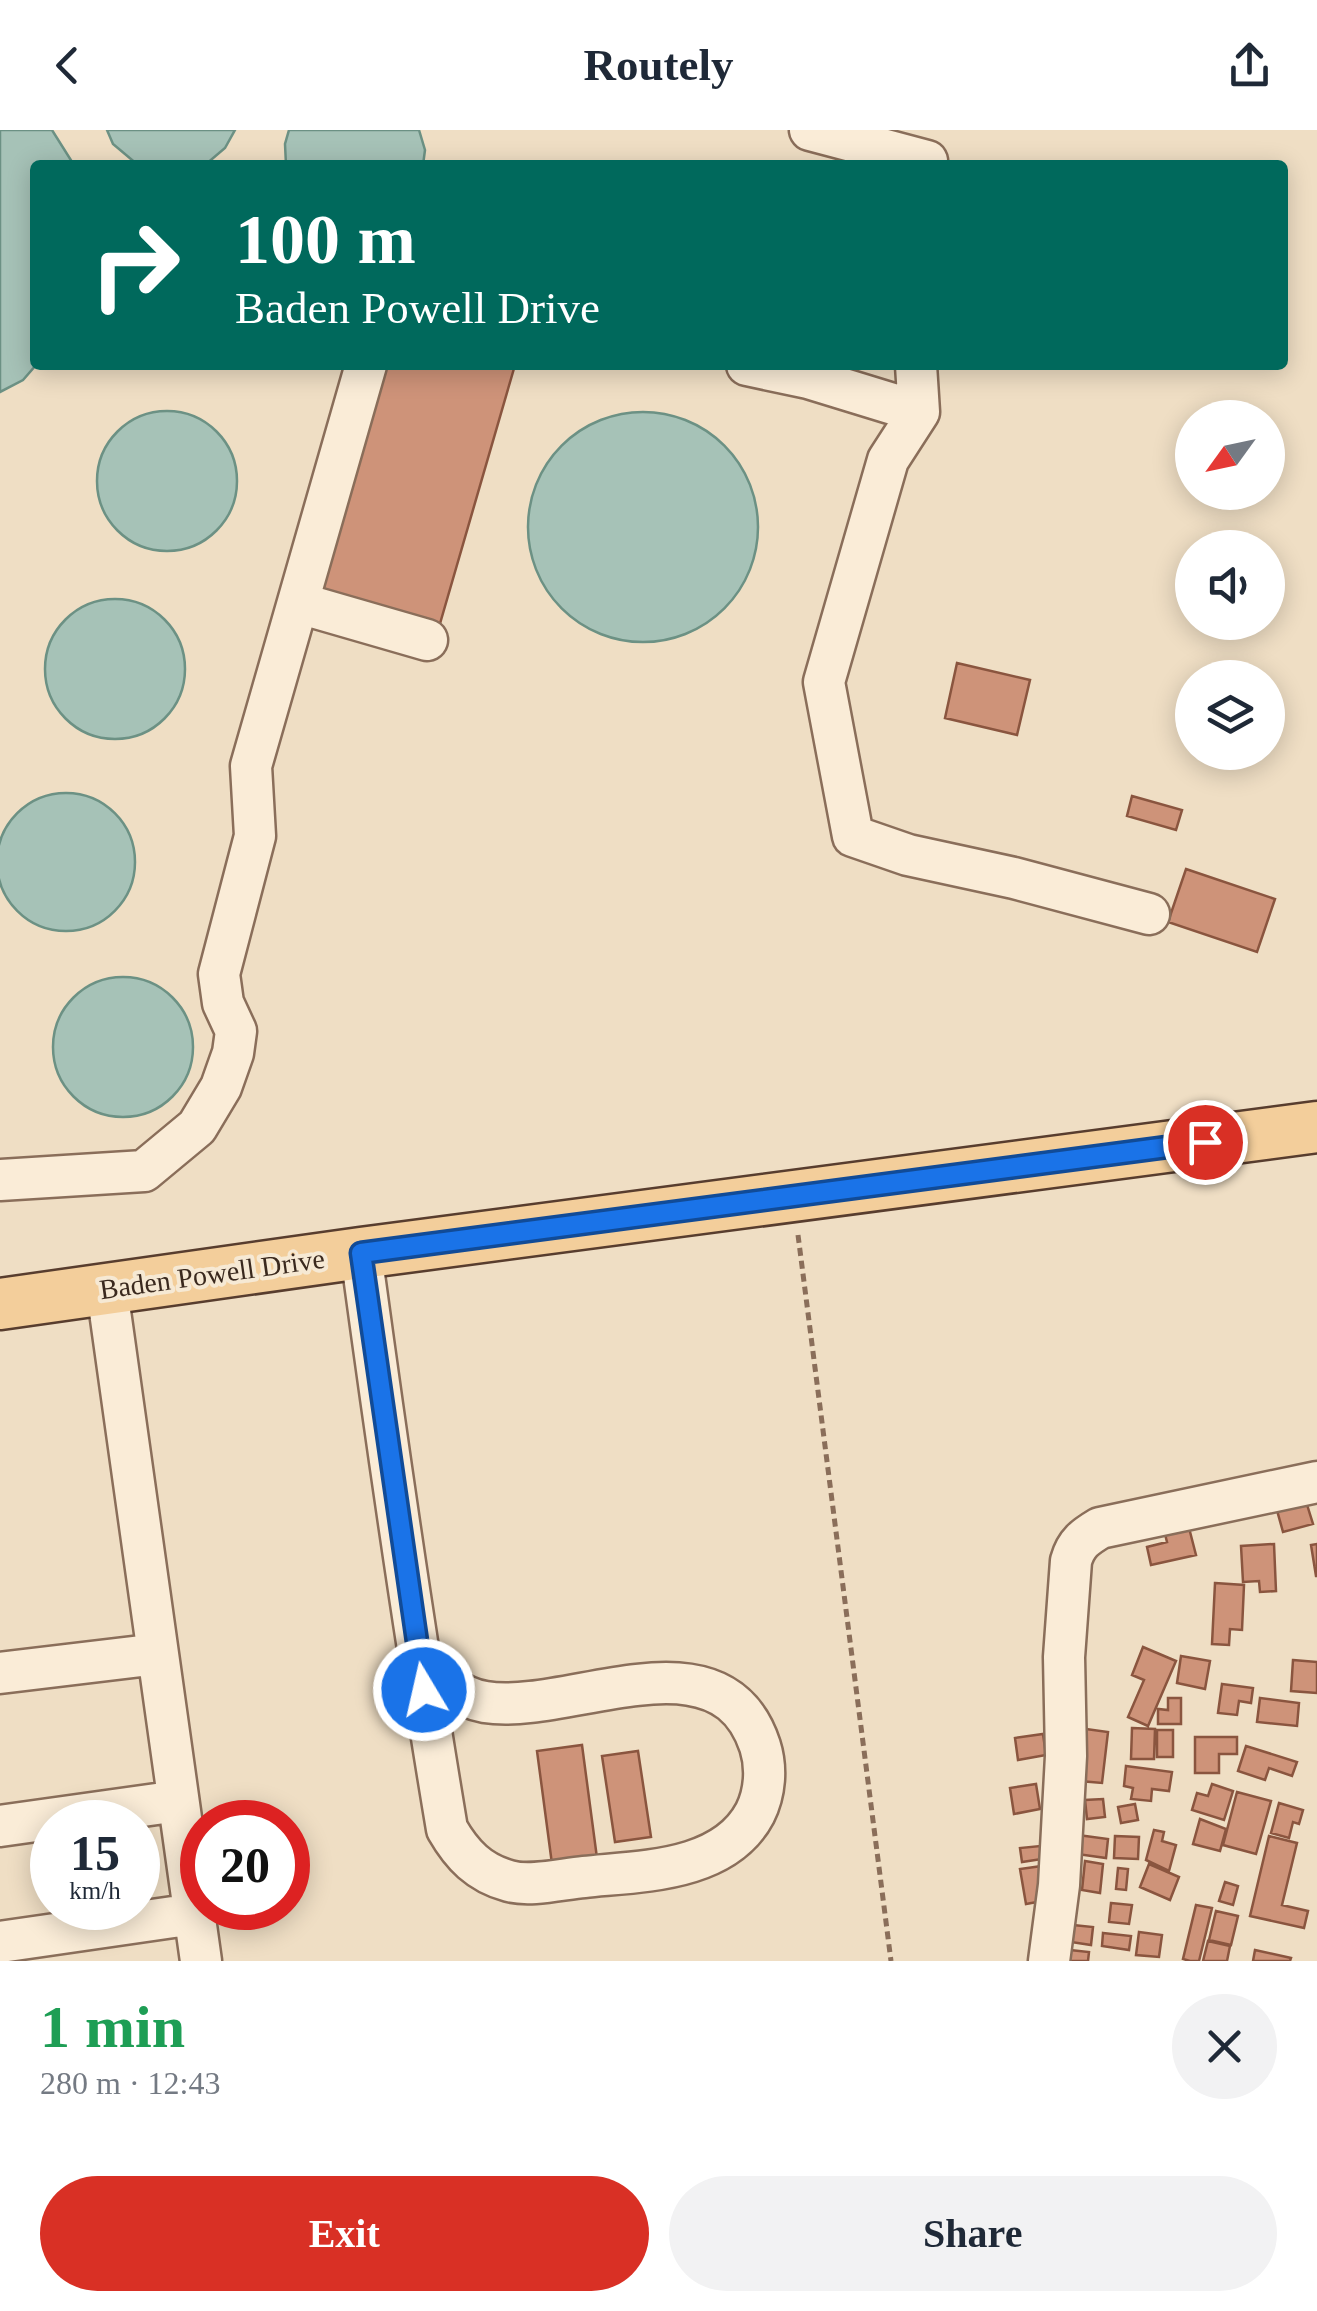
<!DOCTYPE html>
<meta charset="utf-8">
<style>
body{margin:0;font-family:"Times New Roman",serif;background:#f2f2f3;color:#1f2937;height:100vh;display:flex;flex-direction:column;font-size:38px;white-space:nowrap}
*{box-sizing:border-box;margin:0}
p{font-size:32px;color:#747a83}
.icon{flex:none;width:55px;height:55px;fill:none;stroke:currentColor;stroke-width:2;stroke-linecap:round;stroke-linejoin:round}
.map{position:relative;height:1831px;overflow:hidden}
.sheet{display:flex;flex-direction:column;background:#fff;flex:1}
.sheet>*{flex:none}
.guide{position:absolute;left:30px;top:30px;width:1258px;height:210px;border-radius:10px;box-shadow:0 5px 25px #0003;background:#00695c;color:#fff;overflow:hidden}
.needle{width:65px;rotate:237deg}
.buttons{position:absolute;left:1175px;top:270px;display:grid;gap:20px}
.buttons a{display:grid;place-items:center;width:110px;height:110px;border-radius:50%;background:#fff;box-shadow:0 5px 25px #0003;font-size:50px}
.speed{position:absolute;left:30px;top:1670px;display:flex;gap:20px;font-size:50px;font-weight:700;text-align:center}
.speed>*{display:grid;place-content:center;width:130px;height:130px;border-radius:50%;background:#fff;box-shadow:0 5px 25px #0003;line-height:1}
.speed small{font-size:25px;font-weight:400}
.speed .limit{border:15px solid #d22;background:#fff;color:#111}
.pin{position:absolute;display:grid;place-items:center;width:85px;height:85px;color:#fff;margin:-42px;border:5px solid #fff;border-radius:50%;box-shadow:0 2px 10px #0007}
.me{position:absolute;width:110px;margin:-55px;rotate:351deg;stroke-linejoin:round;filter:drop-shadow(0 0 8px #0008)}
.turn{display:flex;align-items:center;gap:35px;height:210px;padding:0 40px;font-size:45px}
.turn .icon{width:130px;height:130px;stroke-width:2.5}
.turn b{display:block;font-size:70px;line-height:85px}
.round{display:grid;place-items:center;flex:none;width:105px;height:105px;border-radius:52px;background:#f2f2f3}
.headline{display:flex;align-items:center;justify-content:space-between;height:170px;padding:0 40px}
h1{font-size:60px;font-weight:800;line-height:75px;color:#1e9e55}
.cta{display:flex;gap:20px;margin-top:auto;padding:20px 40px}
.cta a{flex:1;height:115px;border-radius:60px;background:#d93025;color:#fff;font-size:40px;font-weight:800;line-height:115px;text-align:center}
.cta a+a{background:#f2f2f3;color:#1f2937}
header{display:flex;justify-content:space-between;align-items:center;height:130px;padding:0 40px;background:#fff;font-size:45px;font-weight:800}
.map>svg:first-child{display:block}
.water{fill:#a6c2b7;stroke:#6c9184;stroke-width:2.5}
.building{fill:#ce9379;stroke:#8a553f;stroke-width:2.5}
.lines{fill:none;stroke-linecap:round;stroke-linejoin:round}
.minor-casing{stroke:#8a6e5a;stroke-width:45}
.major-casing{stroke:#583d2e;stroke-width:55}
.path{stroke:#8a6e5a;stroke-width:5;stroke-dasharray:8 5;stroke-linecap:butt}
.minor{stroke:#faecd7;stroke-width:40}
.major{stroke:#f3ce9b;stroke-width:50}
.route-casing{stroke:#114b97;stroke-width:25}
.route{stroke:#1a73e8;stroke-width:18}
.labels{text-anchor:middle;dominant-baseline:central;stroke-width:8;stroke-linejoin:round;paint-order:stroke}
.street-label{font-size:28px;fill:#3a291e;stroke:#f6e9d4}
</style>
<header><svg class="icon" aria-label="back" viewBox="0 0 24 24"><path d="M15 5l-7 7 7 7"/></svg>Routely<svg class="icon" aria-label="share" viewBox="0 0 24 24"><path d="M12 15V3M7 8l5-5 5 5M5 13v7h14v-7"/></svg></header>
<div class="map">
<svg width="1317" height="1831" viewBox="0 0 1317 1831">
<rect width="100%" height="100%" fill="#efdec4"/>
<!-- water -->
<path class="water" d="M0 0H52L74 35H35L36 235 23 250 0 262Z
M107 0H235L225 18 205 35H138L113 14Z
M289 0H419L425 20 423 35H286L285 14Z
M97 351a70 70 0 1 1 140 0a70 70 0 1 1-140 0Z
M528 397a115 115 0 1 1 230 0a115 115 0 1 1-230 0Z
M45 539a70 70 0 1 1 140 0a70 70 0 1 1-140 0Z
M-3 732a69 69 0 1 1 138 0a69 69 0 1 1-138 0Z
M53 917a70 70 0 1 1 140 0a70 70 0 1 1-140 0Z"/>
<!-- building -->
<path class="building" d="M377 235H515L439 497 312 459Z
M957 533 1030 550 1017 605 945 588Z
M1132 666 1182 680 1176 700 1127 686Z
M1186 739 1275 769 1257 822 1168 792Z
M1304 1365 1313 1394 1283 1402 1275 1373Z
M1188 1394 1196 1425 1151 1435 1147 1417 1167 1412 1164 1400Z
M1274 1414 1276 1461 1260 1462 1259 1451 1243 1452 1241 1416Z
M1317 1414V1446H1316L1311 1415Z
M1215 1453 1244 1455 1242 1500 1230 1499 1229 1515 1212 1514Z
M1143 1517 1176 1531 1148 1596 1128 1587 1144 1550 1132 1545Z
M1181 1526 1210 1531 1205 1559 1177 1553Z
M1293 1530 1317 1532V1563L1291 1561Z
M1222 1554 1253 1558 1251 1573 1239 1571 1237 1585 1218 1583Z
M1168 1568H1181V1594H1158V1579L1168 1580Z
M1260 1568 1299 1573 1297 1596 1257 1592Z
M1132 1598 1155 1599 1154 1629H1131Z
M1086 1599 1108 1602 1102 1653 1080 1651Z
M1157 1600H1173V1627H1157Z
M1043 1604 1046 1625 1018 1630 1015 1608Z
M1195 1607H1237V1624H1219V1643H1195Z
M582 1615 597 1728 552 1734 537 1621Z
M1246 1616 1297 1632 1292 1646 1269 1638 1265 1650 1238 1641Z
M638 1621 651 1707 615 1712 602 1626Z
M1126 1636 1172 1642 1169 1661 1152 1659 1151 1671 1131 1669 1133 1658 1124 1656Z
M1036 1654 1040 1679 1014 1684 1010 1658Z
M1212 1654 1233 1661 1224 1690 1192 1680 1197 1663 1208 1666Z
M1237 1662 1271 1671 1256 1724 1223 1715Z
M1103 1669 1105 1687 1087 1689 1085 1670Z
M1279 1673 1303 1680 1299 1694 1293 1692 1289 1708 1271 1703Z
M1135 1674 1138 1690 1121 1693 1118 1677Z
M1200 1689 1226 1699 1220 1721 1193 1714Z
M1154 1700 1164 1702 1162 1711 1176 1715 1169 1741 1146 1730Z
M1078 1705 1108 1709 1106 1728 1077 1724Z
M1115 1706 1139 1707 1138 1729 1114 1728Z
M1269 1706 1297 1713 1282 1775 1308 1781 1304 1798 1250 1786Z
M1040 1716 1042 1729 1022 1732 1020 1718Z
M1085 1731 1103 1734 1100 1763 1082 1760Z
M1149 1734 1179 1747 1170 1770 1140 1757Z
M1042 1736 1048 1770 1026 1774 1020 1739Z
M1118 1738 1128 1739 1126 1760 1116 1759Z
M1225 1752 1238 1756 1233 1775 1219 1771Z
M1111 1773 1132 1775 1129 1794 1109 1792Z
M1196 1775 1212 1778 1199 1831H1190L1183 1829Z
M1216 1781 1238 1786 1231 1815 1209 1810Z
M1073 1795 1093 1797 1091 1815 1071 1812Z
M1139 1802 1162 1805 1159 1827 1136 1825Z
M1103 1803 1131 1806 1129 1820 1102 1816Z
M1208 1811 1230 1816 1227 1831H1203Z
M1070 1820 1089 1822 1088 1831H1069Z
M1255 1820 1291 1828 1290 1831H1253Z"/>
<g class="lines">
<!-- minor casing -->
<g class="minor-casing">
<path id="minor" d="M810 0 927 31
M747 235 808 248 919 282
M916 235 919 282 888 330 824 552 853 706 908 725 1014 748 1149 784
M299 473 427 510
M0 1050 144 1041 197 997 221 957 233 923 236 901 223 873 219 844 255 706 251 636 366 235
M361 1123C387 1315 415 1508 447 1699 462 1725 479 1743 509 1751 530 1757 562 1749 584 1747 641 1741 724 1742 755 1683 765 1663 767 1638 760 1616 721 1497 569 1586 485 1572 456 1567 437 1547 418 1526
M107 1160 201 1831
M0 1543 158 1524
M0 1696 178 1671
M0 1812 194 1784
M1049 1831 1059 1755 1066 1626 1064 1527 1071 1431C1076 1413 1085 1407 1100 1398L1317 1352"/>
</g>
<!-- major casing -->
<g class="major-casing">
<path id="major" d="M0 1174 361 1123 1317 997"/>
</g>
<!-- path -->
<path class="path" d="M798 1105 891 1831"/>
<!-- minor -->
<use href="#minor" class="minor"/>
<!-- major -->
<use href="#major" class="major"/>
</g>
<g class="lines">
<!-- route casing -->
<g class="route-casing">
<path id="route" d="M424 1560 361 1123 1205 1012"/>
</g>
<!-- route -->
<use href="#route" class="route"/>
</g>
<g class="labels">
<!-- street labels -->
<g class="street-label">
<text transform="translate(212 1144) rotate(-8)">Baden Powell Drive</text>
</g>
</g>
</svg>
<div class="buttons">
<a><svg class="needle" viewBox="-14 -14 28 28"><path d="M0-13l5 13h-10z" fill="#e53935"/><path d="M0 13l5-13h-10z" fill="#747a83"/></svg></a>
<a><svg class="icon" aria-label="sound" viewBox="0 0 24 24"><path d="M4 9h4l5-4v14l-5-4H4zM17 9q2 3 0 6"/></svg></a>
<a><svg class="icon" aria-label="layers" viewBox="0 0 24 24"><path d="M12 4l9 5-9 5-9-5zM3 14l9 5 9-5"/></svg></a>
</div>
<div class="speed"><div>15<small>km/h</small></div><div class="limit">20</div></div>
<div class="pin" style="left:1205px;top:1012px;background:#d93025"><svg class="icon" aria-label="arrive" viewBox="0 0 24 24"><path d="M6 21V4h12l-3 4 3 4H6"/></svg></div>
<svg class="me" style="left:424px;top:1560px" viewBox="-20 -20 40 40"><circle r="17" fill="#1a73e8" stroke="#fff" stroke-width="3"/><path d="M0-11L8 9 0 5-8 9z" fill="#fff"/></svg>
<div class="guide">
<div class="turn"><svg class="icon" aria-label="right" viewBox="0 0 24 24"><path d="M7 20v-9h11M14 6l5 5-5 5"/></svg><div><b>100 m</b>Baden Powell Drive</div></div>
</div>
</div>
<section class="sheet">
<div class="headline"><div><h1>1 min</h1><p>280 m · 12:43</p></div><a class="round"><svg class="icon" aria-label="close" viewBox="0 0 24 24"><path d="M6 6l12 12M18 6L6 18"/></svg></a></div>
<div class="cta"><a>Exit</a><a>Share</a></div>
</section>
